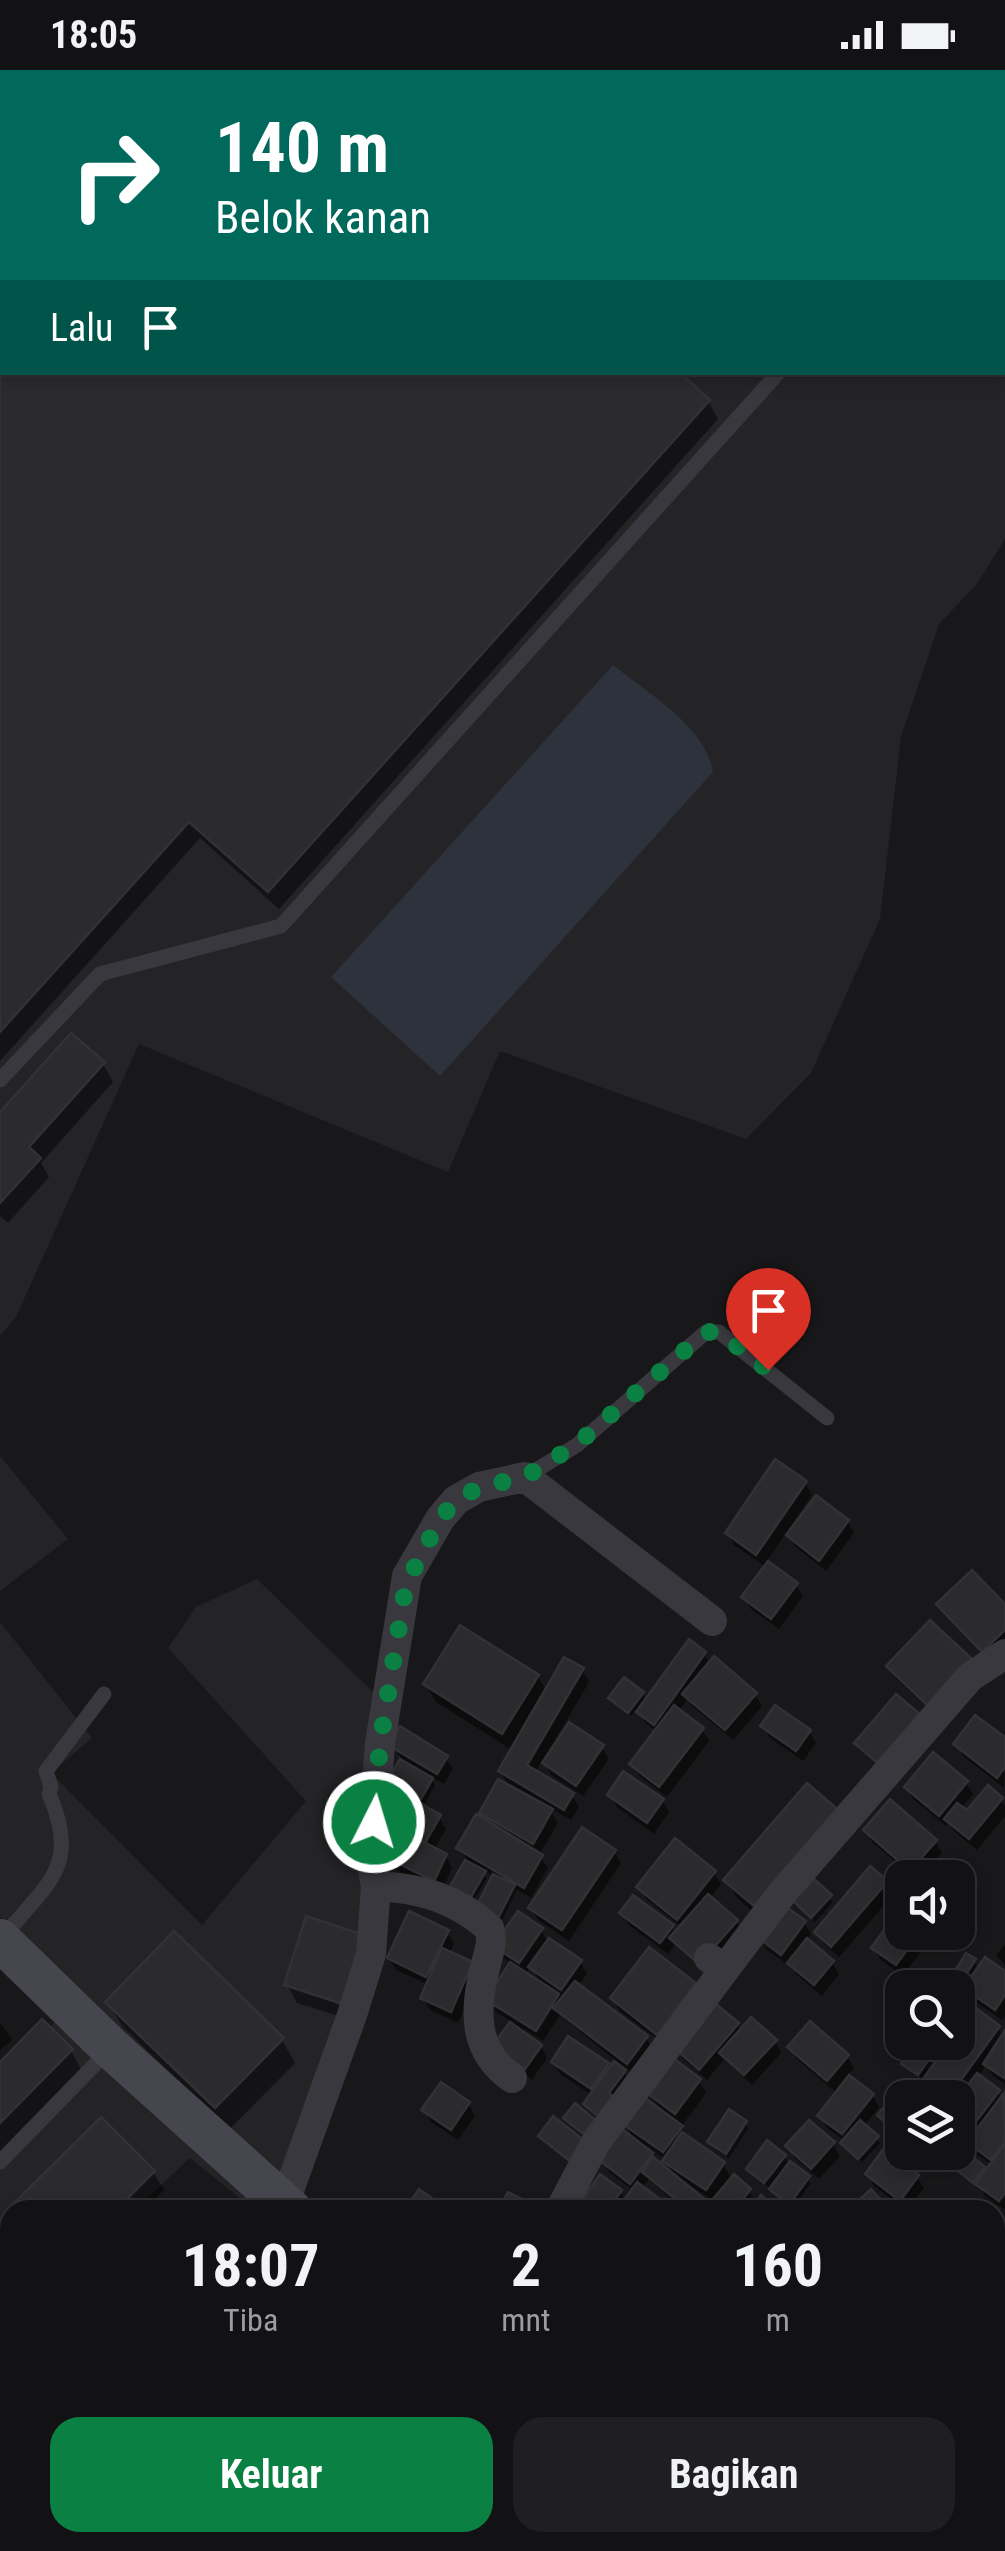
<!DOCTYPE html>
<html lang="id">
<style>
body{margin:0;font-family:"Roboto Condensed",sans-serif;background:#1f1f21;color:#f1f3f6;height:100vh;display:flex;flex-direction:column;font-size:38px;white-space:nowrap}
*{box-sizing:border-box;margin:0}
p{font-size:32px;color:#9c9da0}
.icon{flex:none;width:55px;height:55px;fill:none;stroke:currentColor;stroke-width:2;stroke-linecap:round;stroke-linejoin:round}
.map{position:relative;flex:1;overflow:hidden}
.side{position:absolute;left:0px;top:2130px;width:1005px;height:352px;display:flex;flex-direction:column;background:#121113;border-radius:30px 30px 0 0;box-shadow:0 5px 15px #0003,0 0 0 2px #313133}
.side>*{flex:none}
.guide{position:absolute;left:0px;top:0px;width:1005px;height:305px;box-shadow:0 5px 15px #0003,0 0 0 2px #313133;background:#00695c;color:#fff;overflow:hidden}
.tools{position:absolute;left:885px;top:1790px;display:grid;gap:20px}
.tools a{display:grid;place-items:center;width:90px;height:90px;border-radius:20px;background:#121113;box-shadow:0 5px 15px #0003,0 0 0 2px #313133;font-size:50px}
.pin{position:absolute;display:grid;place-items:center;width:85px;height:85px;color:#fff;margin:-102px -42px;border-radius:50% 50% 50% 0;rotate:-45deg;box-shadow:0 0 10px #0007}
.pin .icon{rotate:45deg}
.me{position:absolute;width:110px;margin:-55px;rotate:5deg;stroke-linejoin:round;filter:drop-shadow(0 0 8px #0008)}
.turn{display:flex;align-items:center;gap:35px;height:210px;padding:0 50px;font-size:45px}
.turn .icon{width:130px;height:130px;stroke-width:2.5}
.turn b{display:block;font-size:70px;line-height:85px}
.then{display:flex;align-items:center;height:95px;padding:0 50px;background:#0003;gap:20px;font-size:38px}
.eta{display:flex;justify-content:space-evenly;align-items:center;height:170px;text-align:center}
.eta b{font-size:60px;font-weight:700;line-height:70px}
.action{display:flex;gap:20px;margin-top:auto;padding:20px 50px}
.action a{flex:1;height:115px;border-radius:30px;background:#0b8043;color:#fff;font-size:40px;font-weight:700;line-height:115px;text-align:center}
.action a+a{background:#1f1f21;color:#f1f3f6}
.status{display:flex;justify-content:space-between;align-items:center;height:70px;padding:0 50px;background:#121113;direction:ltr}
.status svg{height:28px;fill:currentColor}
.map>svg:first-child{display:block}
.built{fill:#242326}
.water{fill:#2e323c}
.shadow{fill:#0007;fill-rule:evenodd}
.building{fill:#2b2a2d;stroke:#323135;stroke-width:2.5}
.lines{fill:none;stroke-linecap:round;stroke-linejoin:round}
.lane{stroke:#39383e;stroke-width:15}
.street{stroke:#39383e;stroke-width:30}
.secondary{stroke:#46464e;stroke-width:42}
.route{stroke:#0b8043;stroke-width:18;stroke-dasharray:0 32.4}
</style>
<div class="status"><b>18:05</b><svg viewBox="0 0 49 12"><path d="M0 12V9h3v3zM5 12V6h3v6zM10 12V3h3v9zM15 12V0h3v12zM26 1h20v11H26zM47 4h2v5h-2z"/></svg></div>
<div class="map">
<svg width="1005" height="2481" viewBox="0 0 1005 2481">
<rect width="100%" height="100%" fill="#181719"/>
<!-- built -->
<path class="built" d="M0 0 544 2H2V302H1002L1003 259 1005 261V469L977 514 939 554 901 667 880 849 811 1003 746 1069 500 981 448 1102 139 974 16 1247 0 1266Z
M0 1386 68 1469 0 1521Z
M257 1509 374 1623 381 1888 296 2140H255L190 2088 134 2140H10V2256L0 2265V2014L75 1929 0 1847V1552L92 1668 51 1703 202 1855 306 1731 168 1578 196 1537Z
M0 2281 10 2292V2472L63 2473 52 2481H0Z
M546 2472 669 2473 677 2481H537Z
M121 2473H246L254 2481H129Z"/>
<!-- water -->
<path class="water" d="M613 595C647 623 706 656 713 702L440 1006 331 907Z"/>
<!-- shadow -->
<path class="shadow" d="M0 0 340 2H2V302L708 331 718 349 279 839 200 768 0 991Z
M103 994 113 1012 41 1093 49 1107 8 1153 0 1146V1046Z
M805 1413 812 1425 795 1450 848 1452 854 1463 826 1501 796 1477 787 1462 766 1492 796 1515 803 1526 779 1559 751 1539 744 1527 766 1497 734 1475 728 1464Z
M940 1535 1005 1538V1578L990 1592 946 1546Z
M930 1553 937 1647 896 1608 889 1597Z
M704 1583 710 1594 755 1624 762 1636 733 1670 692 1636 688 1628 679 1641 702 1659 709 1671 667 1727 639 1706 632 1695 657 1661 646 1654 637 1639 631 1646 611 1628 642 1623 647 1632Z
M582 1600 589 1612 555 1670 602 1677 609 1689 583 1726 551 1705 543 1690 535 1703 572 1725 579 1737 571 1750 548 1737 558 1753 539 1785 548 1798 531 1828 517 1820 499 1856 494 1807 481 1799 487 1808 471 1835 451 1820 468 1791 459 1778 489 1755 482 1743 511 1719 500 1701 512 1680 436 1632 426 1614 538 1606 547 1622Z
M763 1656 809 1661 816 1673 803 1691 770 1668Z
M1005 1670 1004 1718 963 1686 956 1674Z
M391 1675 446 1688 453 1699 444 1714 430 1706 435 1715 425 1733 393 1716 390 1710 402 1689Z
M966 1713 973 1724 961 1739 967 1744 1001 1730 1005 1736V1746L977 1780 954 1761 949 1753 946 1756 914 1730 907 1718Z
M610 1726 662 1730 669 1742 654 1764 617 1737Z
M439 1747 446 1759 434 1780 446 1786 452 1798 441 1822 395 1799 388 1787 399 1765 391 1752Z
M866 1760 935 1771 942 1783 921 1808H914L872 1772Z
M614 1781 621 1793 569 1871 538 1850 531 1838Z
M714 1803 721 1814 710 1829 737 1852 743 1864 707 1905 676 1873 668 1884 629 1855 622 1843 672 1857 676 1864 682 1857 646 1829 639 1817Z
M726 1810 780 1835 804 1852 811 1864 806 1871 832 1892 839 1904 822 1926 797 1905 790 1893 788 1895 766 1879 760 1868 768 1855 737 1828Z
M814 1812 833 1832 815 1852 796 1832Z
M886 1813 893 1825 839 1887 824 1874 817 1862Z
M902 1839V1862H935L903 1906 881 1890 874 1878Z
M541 1860 548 1873 580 1892 587 1904 578 1916 646 1968 653 1980 634 2004 619 1993 627 2007 607 2053 585 2035 592 2025 560 2004 554 1992 607 1995 610 2001 617 1992 560 1945 543 1971 524 1959 521 1963 541 1977 547 1988 532 2010 502 1988 495 1976 512 1952 496 1942 489 1930 512 1894 503 1888 496 1876ZM531 1896 542 1916 525 1905Z
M447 1862 454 1874 449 1884 479 1906 458 1953 430 1940 423 1928 429 1915 396 1900 389 1888Z
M1005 1874V1895L996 1885Z
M373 1885 352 1950 297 1933 287 1915Z
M974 1891 979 1900 1005 1904V1946L1002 1950 973 1930 965 1915 962 1919 952 1909Z
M694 1915 665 1975 620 1941 613 1929Z
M902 1923V1964L894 1958 887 1946Z
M108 1932 282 1970 295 1993 229 2060 122 1956Z
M976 1942 998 1958 1003 1967 1005 1965V2014L993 2006 986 1995 978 2007 998 2022 1002 2029 1005 2026V2140L985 2126 978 2114 976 2116 958 2101 953 2093 983 2099 986 2103 992 2095 977 2084 970 2072 979 2060 962 2047 958 2039V2028H933L923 2014 925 2011 904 1994 916 1972H946L928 1999 932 2002 958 1972V1967Z
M0 1952 12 1970 0 1980Z
M737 1955 741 1962 775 1971 781 1983 752 2015 725 1988 707 2010 682 1988 675 1976Z
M790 1978 847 1986 854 1998 847 2006 872 2025 879 2037 864 2056 880 2073 862 2092 846 2078 845 2071 827 2058 820 2046 838 2024 797 1989Z
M71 1981 81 1999 0 2081V1995Z
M699 2011 706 2023 681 2057 688 2069 723 2094 732 2110 749 2121 752 2126 740 2140H725L715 2128 713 2130 682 2110 680 2113 705 2137 707 2135 714 2140H667L674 2132 649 2109 642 2118 659 2131 664 2140H578L620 2122 626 2132 634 2121 609 2102 602 2091 636 2073 624 2053 662 2043 650 2023ZM646 2075 666 2090 675 2108 656 2093Z
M903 2018 902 2028V2071L886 2057 880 2046Z
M468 2034 475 2046 458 2070 431 2052 424 2040Z
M745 2053 748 2058 729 2088 713 2078 710 2072Z
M958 2072 962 2079 946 2101 922 2082H958Z
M833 2074 840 2086 819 2109 795 2088 788 2077Z
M784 2086 789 2096 811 2113 793 2138 748 2099Z
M153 2102 164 2120 144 2140H10Z
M868 2104 917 2107 924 2118 906 2140 874 2116Z
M1005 2265V2340L995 2332V2278Z
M995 2343 1005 2351V2383L995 2384Z
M128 2472H223L231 2481H137Z
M355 2472H394L399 2481H348Z
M792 2472H843L848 2481H784Z"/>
<!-- building -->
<path class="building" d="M0 0 344 2H2V302H679L710 330 268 822 189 752 0 962Z
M669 0H745L748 2H667Z
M71 963 105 992 29 1077 41 1088 0 1133V1042Z
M775 1389 807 1411 756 1485 725 1463Z
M816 1425 849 1450 819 1491 786 1465Z
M768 1491 798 1513 771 1549 741 1527Z
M972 1500 1005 1534V1560L982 1582 936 1534Z
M930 1550 973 1590 929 1637 886 1596Z
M460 1555 539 1605 502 1664 423 1614Z
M689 1569 706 1582 654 1655 636 1642Z
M714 1586 757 1623 725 1660 682 1624Z
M564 1587 584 1598 527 1695 574 1723 564 1740 498 1701Z
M624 1607 644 1622 628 1643 608 1628Z
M896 1624 921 1645 880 1695 854 1673Z
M674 1635 704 1658 659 1717 629 1694Z
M775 1635 811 1660 796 1681 760 1656Z
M975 1645 1005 1667V1697L997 1708 953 1674Z
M569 1652 604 1675 576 1716 542 1693Z
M400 1656 448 1686 437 1704 388 1675Z
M933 1682 968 1711 939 1746 904 1717Z
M400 1689 433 1708 421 1729 388 1710Z
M623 1701 664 1729 647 1753 607 1725Z
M498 1709 553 1739 533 1774 479 1743Z
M807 1713 837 1739 754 1836 723 1810Z
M988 1715 1003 1728 969 1769 944 1749 957 1733 967 1740Z
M404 1724 441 1745 425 1773 388 1752Z
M890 1729 937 1770 910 1801 863 1760Z
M476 1744 543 1785 524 1818 456 1778Z
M582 1757 616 1780 562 1860 528 1838Z
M399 1759 447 1784 434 1811 385 1787Z
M675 1768 716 1801 677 1850 636 1817Z
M465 1790 486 1801 468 1832 448 1820Z
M870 1796 888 1811 831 1877 814 1862Z
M493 1804 515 1815 496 1852 474 1841Z
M814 1809 832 1825 811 1848 793 1831Z
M708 1824 738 1850 699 1894 669 1868Z
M633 1825 674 1855 660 1873 619 1843Z
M781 1833 806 1851 781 1885 757 1867Z
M902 1835V1862H920L896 1895 871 1878Z
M409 1841 449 1860 426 1907 387 1888Z
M518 1841 543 1858 519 1893 493 1876Z
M306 1846 364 1865 342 1934 284 1915Z
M174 1861 284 1968 215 2038 105 1932Z
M549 1868 582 1890 561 1920 528 1897Z
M807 1868 834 1891 814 1915 787 1893Z
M649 1877 696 1913 657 1965 610 1928Z
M442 1878 473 1892 451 1942 420 1928Z
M966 1883 976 1889 959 1915 950 1909Z
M985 1887 1005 1901V1925L995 1940 963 1918Z
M510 1892 559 1924 536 1961 486 1930Z
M913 1902 935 1918H903Z
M575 1911 648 1966 627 1994 553 1938Z
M902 1918V1958L884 1946Z
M711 1930 739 1953 699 2000 672 1976Z
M976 1938 1000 1956 948 2028H939L920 2013 950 1972H958V1963Z
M751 1947 777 1970 744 2005 719 1983Z
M42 1949 73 1979 0 2053V1992Z
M810 1951 849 1985 827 2011 787 1977Z
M510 1952 542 1975 525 1999 492 1976Z
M1005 1960V2006L1004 2008 983 1994Z
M568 1966 609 1993 591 2019 551 1992Z
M916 1972H941L918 2005 901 1994Z
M673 1988 701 2009 675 2044 647 2023Z
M614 1991 626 2000 609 2023 618 2030 603 2050 583 2034Z
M977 2003 1000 2020 975 2053 958 2039V2028Z
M849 2005 874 2024 842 2064 817 2046Z
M441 2012 470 2032 451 2060 421 2040Z
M903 2014 919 2028H902V2067L877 2045Z
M1004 2023 1005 2071 991 2090 967 2072Z
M641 2025 683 2056 663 2082 621 2053Z
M575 2033 600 2054 589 2068 563 2048Z
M729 2039 747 2051 726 2084 707 2072Z
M553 2046 586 2072 571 2092 538 2066Z
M101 2047 155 2101 116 2140H10V2144L6 2141Z
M809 2050 835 2072 811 2099 785 2076Z
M860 2050 879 2066 858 2089 840 2073Z
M622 2059 653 2083 630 2114 599 2090Z
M682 2062 725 2092 706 2120 662 2091Z
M767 2070 786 2085 764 2113 746 2099Z
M1005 2074V2123L999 2131 975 2114Z
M884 2078 919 2105 900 2131 865 2104Z
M964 2080 985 2097 973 2113 952 2096Z
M921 2082H953L943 2097Z
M653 2087 703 2128 693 2140H664L674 2128 642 2102Z
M790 2091 810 2106 789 2135 769 2119Z
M600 2104 622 2120 608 2140H575Z
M734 2104 751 2119 734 2140H726L713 2129Z
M637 2112 660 2129 652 2140H617Z
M419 2119 440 2134 435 2140H405Z
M871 2119 890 2140H848Z
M508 2122 520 2128 513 2140H498Z
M761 2125 778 2139 777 2140H749Z
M1005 2261V2333L995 2325V2274Z
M995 2339 1005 2348V2364L995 2375Z
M10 2385V2450L0 2439V2394Z
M161 2472H200L193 2481H153Z
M270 2472H297L290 2481H263Z
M301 2472H324L317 2481H294Z
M352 2472H390L383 2481H345Z
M424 2472H441L449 2481H415Z
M618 2472H630L638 2481H609Z
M789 2472H842L834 2481H780Z"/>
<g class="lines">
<!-- lane -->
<path class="lane" d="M457 0 460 2
M823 0 827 2
M0 1010 100 904 281 856 779 302
M525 1407 577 1375 706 1262H719L827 1348
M3 1867C47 1813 81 1797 49 1724L51 1717 46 1701 104 1624
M0 2092 108 1981
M660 2472 668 2481"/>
<!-- street -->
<path class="street" d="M376 1816C419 1818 456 1828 489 1858 494 1871 488 1884 485 1898 474 1940 473 1981 512 2008
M709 1888 725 1899 784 1821 970 1607 1005 1584
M282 2140 352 1945 371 1884 376 1816 371 1791 380 1673 407 1506 440 1449 456 1430 479 1417 525 1407 712 1551
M560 2140 596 2072 725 1899
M995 2400 1005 2390
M25 2481 36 2472
M331 2481 337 2472
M911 2481 920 2472"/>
<!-- secondary -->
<path class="secondary" d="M0 1870 111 1978 291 2140
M705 2472 714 2481"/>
</g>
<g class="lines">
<!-- route -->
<path class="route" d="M374 1752 380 1673 406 1514 440 1449 456 1430 480 1417 525 1407 577 1374 706 1262H719L768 1300"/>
</g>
</svg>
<div class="tools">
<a><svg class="icon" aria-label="sound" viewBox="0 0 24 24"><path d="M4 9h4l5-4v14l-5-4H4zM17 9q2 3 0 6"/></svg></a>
<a><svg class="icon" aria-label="search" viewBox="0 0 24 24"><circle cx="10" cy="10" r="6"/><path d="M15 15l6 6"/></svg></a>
<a><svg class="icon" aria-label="layers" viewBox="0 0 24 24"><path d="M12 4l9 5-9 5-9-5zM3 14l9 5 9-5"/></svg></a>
</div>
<div class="pin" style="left:768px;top:1300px;background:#d93025"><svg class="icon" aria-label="arrive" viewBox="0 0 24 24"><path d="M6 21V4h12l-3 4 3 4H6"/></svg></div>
<svg class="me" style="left:374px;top:1752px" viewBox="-20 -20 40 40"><circle r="17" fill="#0b8043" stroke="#fff" stroke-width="3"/><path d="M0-11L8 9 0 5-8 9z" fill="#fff"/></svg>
<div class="guide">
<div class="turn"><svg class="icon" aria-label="right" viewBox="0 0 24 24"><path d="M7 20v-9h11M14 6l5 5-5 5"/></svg><div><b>140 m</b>Belok kanan</div></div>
<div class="then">Lalu<svg class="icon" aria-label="arrive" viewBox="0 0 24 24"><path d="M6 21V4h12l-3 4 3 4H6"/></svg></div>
</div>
<section class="side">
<div class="eta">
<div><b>18:07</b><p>Tiba</p></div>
<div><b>2</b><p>mnt</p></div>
<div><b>160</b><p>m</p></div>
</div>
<div class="action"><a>Keluar</a><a>Bagikan</a></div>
</section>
</div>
